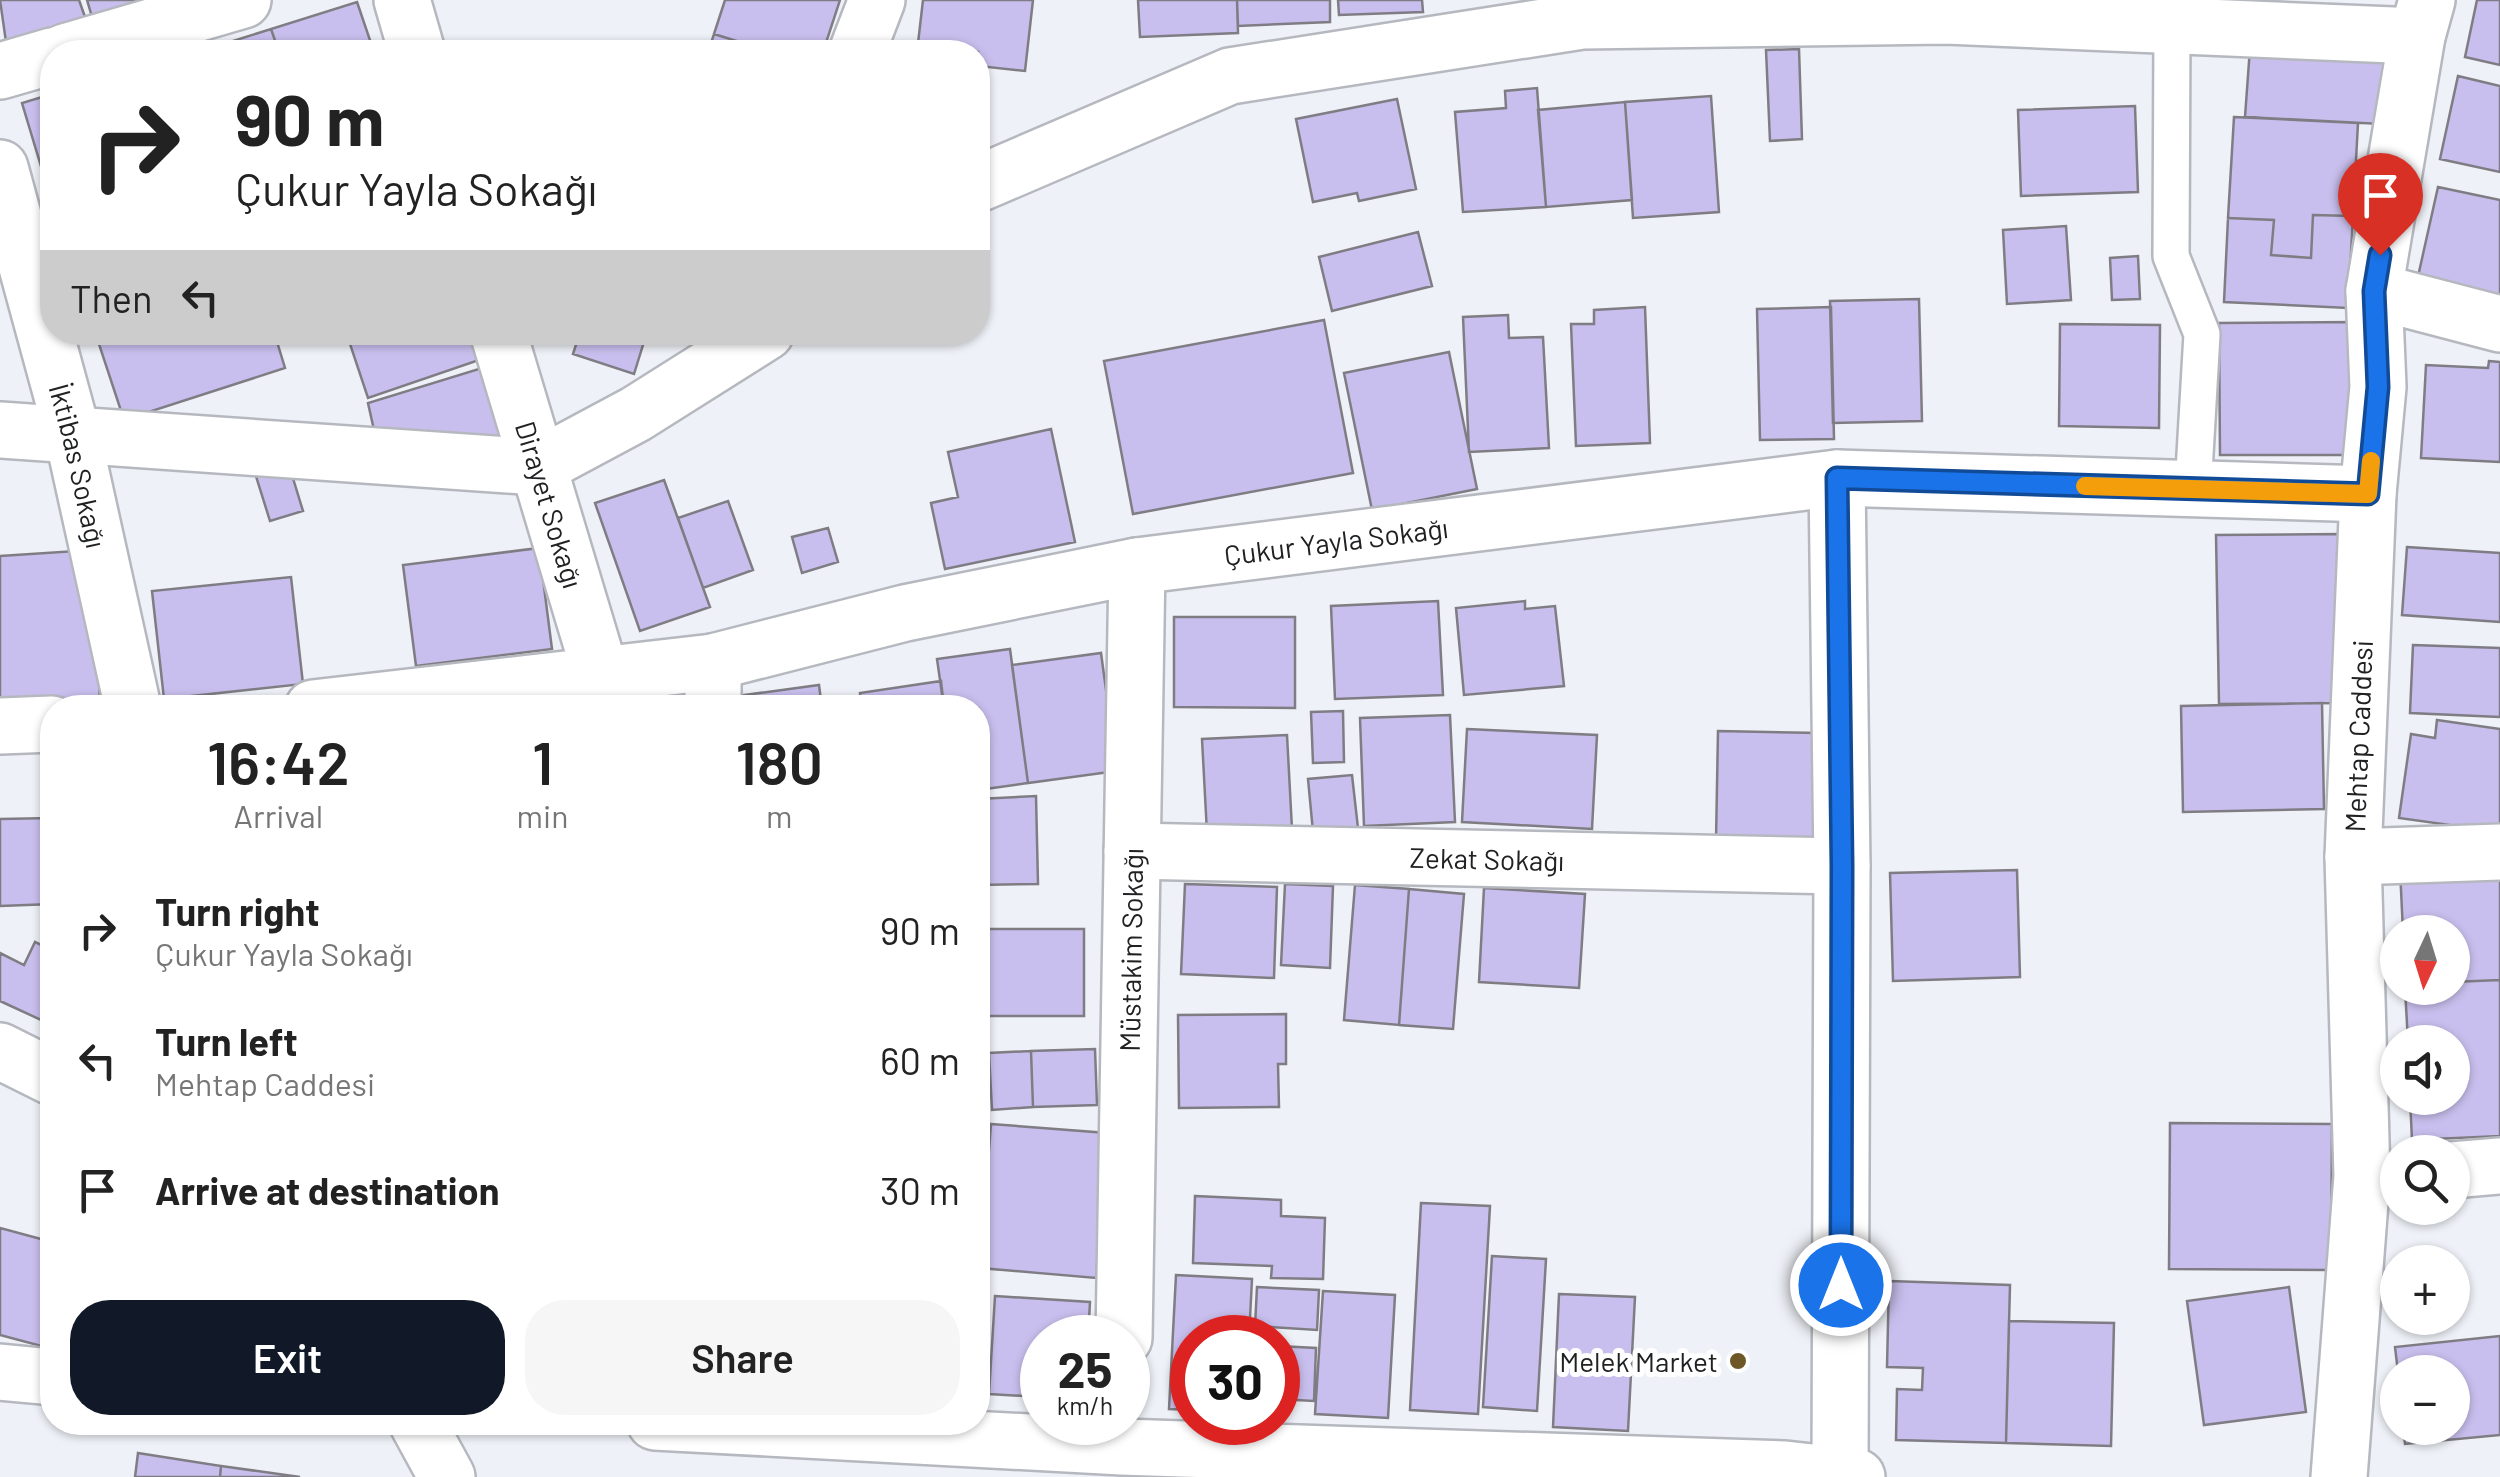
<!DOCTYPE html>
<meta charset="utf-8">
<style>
body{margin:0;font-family:Barlow,sans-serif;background:#f6f6f6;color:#222;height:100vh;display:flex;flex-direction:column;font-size:38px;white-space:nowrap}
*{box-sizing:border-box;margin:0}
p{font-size:32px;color:#767676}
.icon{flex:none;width:55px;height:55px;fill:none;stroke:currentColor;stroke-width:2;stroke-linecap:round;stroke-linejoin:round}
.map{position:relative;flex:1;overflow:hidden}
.panel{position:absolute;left:40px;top:695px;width:950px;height:740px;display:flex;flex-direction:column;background:#fff;border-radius:40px;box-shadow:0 2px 8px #0004}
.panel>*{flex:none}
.banner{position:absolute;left:40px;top:40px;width:950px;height:305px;border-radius:40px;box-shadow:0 2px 8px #0004;background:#fff;color:#222;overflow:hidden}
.needle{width:65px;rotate:184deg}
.fabs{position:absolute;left:2380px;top:915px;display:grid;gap:20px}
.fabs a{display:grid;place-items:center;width:90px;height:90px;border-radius:50%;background:#fff;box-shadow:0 2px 8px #0004;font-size:50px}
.speed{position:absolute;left:1020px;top:1315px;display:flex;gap:20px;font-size:50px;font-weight:700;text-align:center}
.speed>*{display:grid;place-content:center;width:130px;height:130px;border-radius:50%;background:#fff;box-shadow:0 2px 8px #0004;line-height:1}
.speed small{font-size:25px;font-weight:400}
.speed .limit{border:15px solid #d22;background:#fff;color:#111}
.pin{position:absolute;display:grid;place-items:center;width:85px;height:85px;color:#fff;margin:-102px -42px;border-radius:50% 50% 50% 0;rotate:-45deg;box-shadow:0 0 10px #0007}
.pin .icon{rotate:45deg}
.me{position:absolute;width:110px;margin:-55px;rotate:0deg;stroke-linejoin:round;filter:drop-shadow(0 0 8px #0008)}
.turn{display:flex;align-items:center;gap:35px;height:210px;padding:0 30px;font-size:45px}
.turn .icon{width:130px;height:130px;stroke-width:2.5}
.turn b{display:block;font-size:70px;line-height:85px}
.then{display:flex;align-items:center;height:95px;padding:0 30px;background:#0003;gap:20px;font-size:38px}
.eta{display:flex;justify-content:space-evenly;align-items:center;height:170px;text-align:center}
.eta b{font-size:60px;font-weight:600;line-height:70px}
.button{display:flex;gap:20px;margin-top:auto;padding:20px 30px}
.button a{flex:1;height:115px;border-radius:40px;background:#111827;color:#fff;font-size:40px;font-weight:600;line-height:115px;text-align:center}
.button a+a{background:#f6f6f6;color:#222}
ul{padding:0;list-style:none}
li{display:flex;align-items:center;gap:30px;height:130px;padding:0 30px}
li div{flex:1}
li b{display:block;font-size:38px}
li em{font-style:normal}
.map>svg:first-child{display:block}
.building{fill:#c9bfee;stroke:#7f7d83;stroke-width:2.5}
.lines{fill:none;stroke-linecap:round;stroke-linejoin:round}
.service-casing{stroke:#b6b8bf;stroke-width:40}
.minor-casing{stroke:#b6b8bf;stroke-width:60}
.tertiary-casing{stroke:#b6b8bf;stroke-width:60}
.service{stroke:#fff;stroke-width:35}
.minor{stroke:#fff;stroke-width:55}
.tertiary{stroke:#fff;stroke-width:55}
.route-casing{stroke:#114b97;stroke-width:25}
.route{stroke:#1a73e8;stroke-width:18}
.slow{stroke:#f59e0b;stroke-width:18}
.poi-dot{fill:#6e5828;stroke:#fff;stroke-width:4}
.labels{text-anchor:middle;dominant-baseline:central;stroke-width:10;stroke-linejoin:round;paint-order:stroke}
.street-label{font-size:28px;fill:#202123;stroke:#fff}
.poi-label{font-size:28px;fill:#202123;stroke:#fff;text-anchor:end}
</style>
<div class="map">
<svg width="2500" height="1477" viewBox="0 0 2500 1477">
<rect width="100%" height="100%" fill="#eef1f7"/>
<!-- building -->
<path class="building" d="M0 0H79L85 17 6 42Z
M87 0H173L95 27Z
M725 0H840L823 52H772L714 34Z
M923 0H1033L1025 71 978 66V52H917Z
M1138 0H1237L1238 33 1140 37Z
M1237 0H1330V22L1238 26Z
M1338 0H1422L1423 12 1339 15Z
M2477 0H2500V65L2465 57Z
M357 2 374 52H279L271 29Z
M271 29 279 52H198Z
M714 34 772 52H708Z
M2250 48 2385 55 2381 124 2245 117Z
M1799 49 1802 139 1770 141 1766 50Z
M2458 76 2500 86V172L2440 159Z
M1537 88 1546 207 1463 212 1455 112 1506 108 1505 91Z
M52 94V203L22 103Z
M1711 96 1719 212 1633 218 1625 102Z
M1397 99 1416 189 1359 201 1357 193 1313 202 1296 119Z
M1625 102 1632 200 1546 207 1538 110Z
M2135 106 2138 192 2021 196 2018 110Z
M2234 117 2358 123 2353 216 2313 215 2311 258 2271 255 2274 220 2228 218Z
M2438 187 2500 200V299L2417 281Z
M2313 215 2353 216 2348 308 2224 302 2228 218 2274 220 2271 255 2311 258Z
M2066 226 2071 300 2007 304 2003 230Z
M1418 232 1432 286 1332 311 1319 257Z
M2138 256 2140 299 2112 300 2110 258Z
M1919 299 1922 421 1833 423 1830 301Z
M1645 307 1650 443 1576 446 1571 324H1594V310Z
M1831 307 1834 439 1760 440 1757 309Z
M1508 315 1509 338 1543 337 1549 448 1469 452 1463 317Z
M1324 320 1353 473 1133 514 1104 361Z
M2356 322 2357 455H2220L2219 323Z
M2060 324 2160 325 2159 428 2059 426Z
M104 332H274L285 368 124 420 96 335Z
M346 332H473L482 359 368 398Z
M580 332H647L634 374 573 354Z
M1449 352 1477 489 1372 510 1344 373Z
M2489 361 2500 362V462L2421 458 2426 365 2488 368Z
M482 368 505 441 376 439 368 403Z
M1051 429 1075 542 945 569 931 503 958 497 948 452Z
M288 462 303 511 270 521 255 473Z
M664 480 710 607 640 631 595 503Z
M728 501 753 570 703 588 678 518Z
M828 528 838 562 802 573 792 537Z
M2341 534 2344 703 2219 704 2216 535Z
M2407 547 2500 553V622L2402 615Z
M539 548 552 649 416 666 403 565Z
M91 550 100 700 0 705V556Z
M291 577 303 684 164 699 152 591Z
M1438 601 1443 695 1335 699 1331 606Z
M1525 601V609L1555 606 1564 686 1464 695 1456 608Z
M1174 617H1295V708L1174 707Z
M2413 645 2500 648V717L2410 713Z
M1010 649 1028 783 978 790V708H944L937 659Z
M1101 653 1117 771 1028 783 1012 665Z
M941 681 944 708H862L860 693Z
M819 685 822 708H738L737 696Z
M2322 703 2324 809 2183 812 2181 706Z
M1343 711 1344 762 1313 763 1311 712Z
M1450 715 1455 822 1364 826 1360 718Z
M2437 720 2500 729V832L2399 818 2411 734 2435 738Z
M1467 729 1597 735 1592 829 1462 822Z
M1718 731 1820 733 1819 841 1716 840Z
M1287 735 1292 829 1207 833 1202 739Z
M1352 775 1358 828 1313 832 1308 779Z
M1036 796 1038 884 978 885V799Z
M52 818V904L0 906V819Z
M2500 865V980L2452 982V932H2403L2400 869Z
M2017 870 2020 977 1893 981 1890 873Z
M1185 884 1277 887 1274 978 1181 974Z
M1285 884 1333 886 1330 968 1281 965Z
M1355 885 1409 889 1399 1025 1344 1020Z
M1484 888 1585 894 1579 988 1479 982Z
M1409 889 1464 894 1453 1029 1399 1025Z
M982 929H1084V1016H981Z
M35 942 52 950V1025L0 1001V953L24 965Z
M2500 980V1136L2412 1140 2410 1098H2452V1042H2408L2405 988H2452V982Z
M1286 1014V1064H1278L1279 1107 1179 1108 1178 1015Z
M1095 1049 1097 1105 1033 1107 1031 1051Z
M1031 1051 1033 1107 992 1110 989 1053Z
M2170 1123 2332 1124 2331 1270 2169 1269Z
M991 1124 1107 1133 1096 1278 980 1268Z
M1195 1196 1281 1200V1216L1325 1218 1323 1279 1271 1278 1272 1266 1193 1263Z
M1421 1203 1490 1206 1478 1414 1410 1410Z
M0 1228 52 1242V1322L45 1347 0 1335Z
M1492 1256 1546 1259 1537 1411 1483 1407Z
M1176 1275 1252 1279 1249 1338H1192V1410L1169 1409Z
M1889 1281 2010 1285 2006 1443 1896 1440 1897 1389 1922 1390 1923 1368 1887 1367Z
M1257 1287 1319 1290 1317 1330 1255 1326Z
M2289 1287 2306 1412 2204 1425 2187 1301Z
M1323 1291 1395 1295 1388 1418 1315 1414Z
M1559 1294 1635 1297 1628 1431 1553 1427Z
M995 1296 1090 1302 1088 1338H1042V1397L989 1394Z
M2009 1321 2114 1323 2111 1446 2006 1443Z
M2500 1336V1435L2405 1444 2403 1428H2452V1372H2398L2395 1347Z
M1278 1346 1316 1348 1314 1401 1278 1399Z
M138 1453 221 1466 220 1477H135Z
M221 1466 300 1477H220Z"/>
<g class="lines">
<!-- service casing -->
<g class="service-casing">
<path id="service" d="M2172 26 2171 256 2202 334 2193 489"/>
</g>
<!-- minor casing -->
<g class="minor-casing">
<g id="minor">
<path d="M402 0 417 52"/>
<path d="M65 52 243 0"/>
<path d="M857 52 877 0"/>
<path d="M0 71 52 56"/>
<path id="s1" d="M0 168 72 432 133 708"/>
<path d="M978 184 1230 76 1582 21 1946 16 2417 36"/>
<path d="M2374 291 2500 324"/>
<path id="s2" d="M498 332 601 675"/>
<path d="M0 430 537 467 636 414 766 332"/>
<path d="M1837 478 1842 866 1840 1475"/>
<path d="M713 662V708"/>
<path id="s3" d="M313 708 713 662 905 613 1137 566 1837 478 2368 494"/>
<path d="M0 726 52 724"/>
<path id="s4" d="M1132 851 1842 866"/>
<path d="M2353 857 2500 852"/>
<path d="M2452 1170 2500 1166"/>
<path id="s5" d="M1124 1338 1137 566"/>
<path d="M0 1372 52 1377"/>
<path d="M655 1422 1122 1447 1785 1469 1857 1477"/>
<path id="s6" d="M2339 1477 2362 1176 2353 857 2368 494 2378 387 2374 291 2417 36 2427 0"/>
</g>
</g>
<!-- tertiary casing -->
<g class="tertiary-casing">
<path id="tertiary" d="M0 1051 52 1077
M417 1422 447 1477"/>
</g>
<!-- service -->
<use href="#service" class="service"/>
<!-- minor -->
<use href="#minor" class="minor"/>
<!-- tertiary -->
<use href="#tertiary" class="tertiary"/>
</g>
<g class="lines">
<!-- route casing -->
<g class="route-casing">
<path id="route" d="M1841 1285 1842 866 1837 478 2368 494 2378 387 2374 291 2380 255"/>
</g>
<!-- route -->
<use href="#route" class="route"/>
<!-- slow -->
<path class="slow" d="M2085 486 2368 494 2371 461"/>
</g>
<!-- markers -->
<circle class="poi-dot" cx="1738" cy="1361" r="10"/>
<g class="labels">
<!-- street labels -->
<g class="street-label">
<text stroke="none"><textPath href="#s1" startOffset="308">İktibas Sokağı</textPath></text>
<text stroke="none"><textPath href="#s2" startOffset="180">Dirayet Sokağı</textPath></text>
<text stroke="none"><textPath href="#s3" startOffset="1038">Çukur Yayla Sokağı</textPath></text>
<text stroke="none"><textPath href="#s6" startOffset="742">Mehtap Caddesi</textPath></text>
<text stroke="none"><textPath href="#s4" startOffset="355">Zekat Sokağı</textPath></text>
<text stroke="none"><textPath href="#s5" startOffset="388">Müstakim Sokağı</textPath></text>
</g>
<!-- poi labels -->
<g class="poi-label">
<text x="1718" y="1361">Melek Market</text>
</g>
</g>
</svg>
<div class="fabs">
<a><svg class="needle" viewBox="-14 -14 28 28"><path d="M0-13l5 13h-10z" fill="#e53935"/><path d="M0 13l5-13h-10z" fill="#767676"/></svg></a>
<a><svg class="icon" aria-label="sound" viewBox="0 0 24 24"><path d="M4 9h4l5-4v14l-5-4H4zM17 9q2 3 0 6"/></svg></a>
<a><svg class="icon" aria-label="search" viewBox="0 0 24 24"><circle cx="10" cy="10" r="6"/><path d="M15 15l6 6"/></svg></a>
<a>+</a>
<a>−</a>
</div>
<div class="speed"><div>25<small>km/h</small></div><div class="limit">30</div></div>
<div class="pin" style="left:2380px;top:255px;background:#d93025"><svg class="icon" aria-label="arrive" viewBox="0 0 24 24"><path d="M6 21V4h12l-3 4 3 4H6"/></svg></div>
<svg class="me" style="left:1841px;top:1285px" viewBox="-20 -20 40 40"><circle r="17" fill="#1a73e8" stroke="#fff" stroke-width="3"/><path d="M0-11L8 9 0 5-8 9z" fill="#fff"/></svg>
<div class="banner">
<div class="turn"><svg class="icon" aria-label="right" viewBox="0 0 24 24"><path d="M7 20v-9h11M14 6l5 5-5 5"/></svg><div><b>90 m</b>Çukur Yayla Sokağı</div></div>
<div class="then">Then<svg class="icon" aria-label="left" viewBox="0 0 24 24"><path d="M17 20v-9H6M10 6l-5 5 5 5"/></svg></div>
</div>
<section class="panel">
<div class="eta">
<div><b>16:42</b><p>Arrival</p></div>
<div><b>1</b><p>min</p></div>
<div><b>180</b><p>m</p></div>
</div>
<ul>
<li><svg class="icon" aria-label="right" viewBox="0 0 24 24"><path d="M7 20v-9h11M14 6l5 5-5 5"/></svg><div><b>Turn right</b><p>Çukur Yayla Sokağı</p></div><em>90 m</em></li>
<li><svg class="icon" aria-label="left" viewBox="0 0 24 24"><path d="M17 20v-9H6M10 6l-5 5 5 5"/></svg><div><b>Turn left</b><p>Mehtap Caddesi</p></div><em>60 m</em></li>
<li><svg class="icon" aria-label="arrive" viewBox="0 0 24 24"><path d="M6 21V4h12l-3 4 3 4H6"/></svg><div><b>Arrive at destination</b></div><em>30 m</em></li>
</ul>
<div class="button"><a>Exit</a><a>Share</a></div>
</section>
</div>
